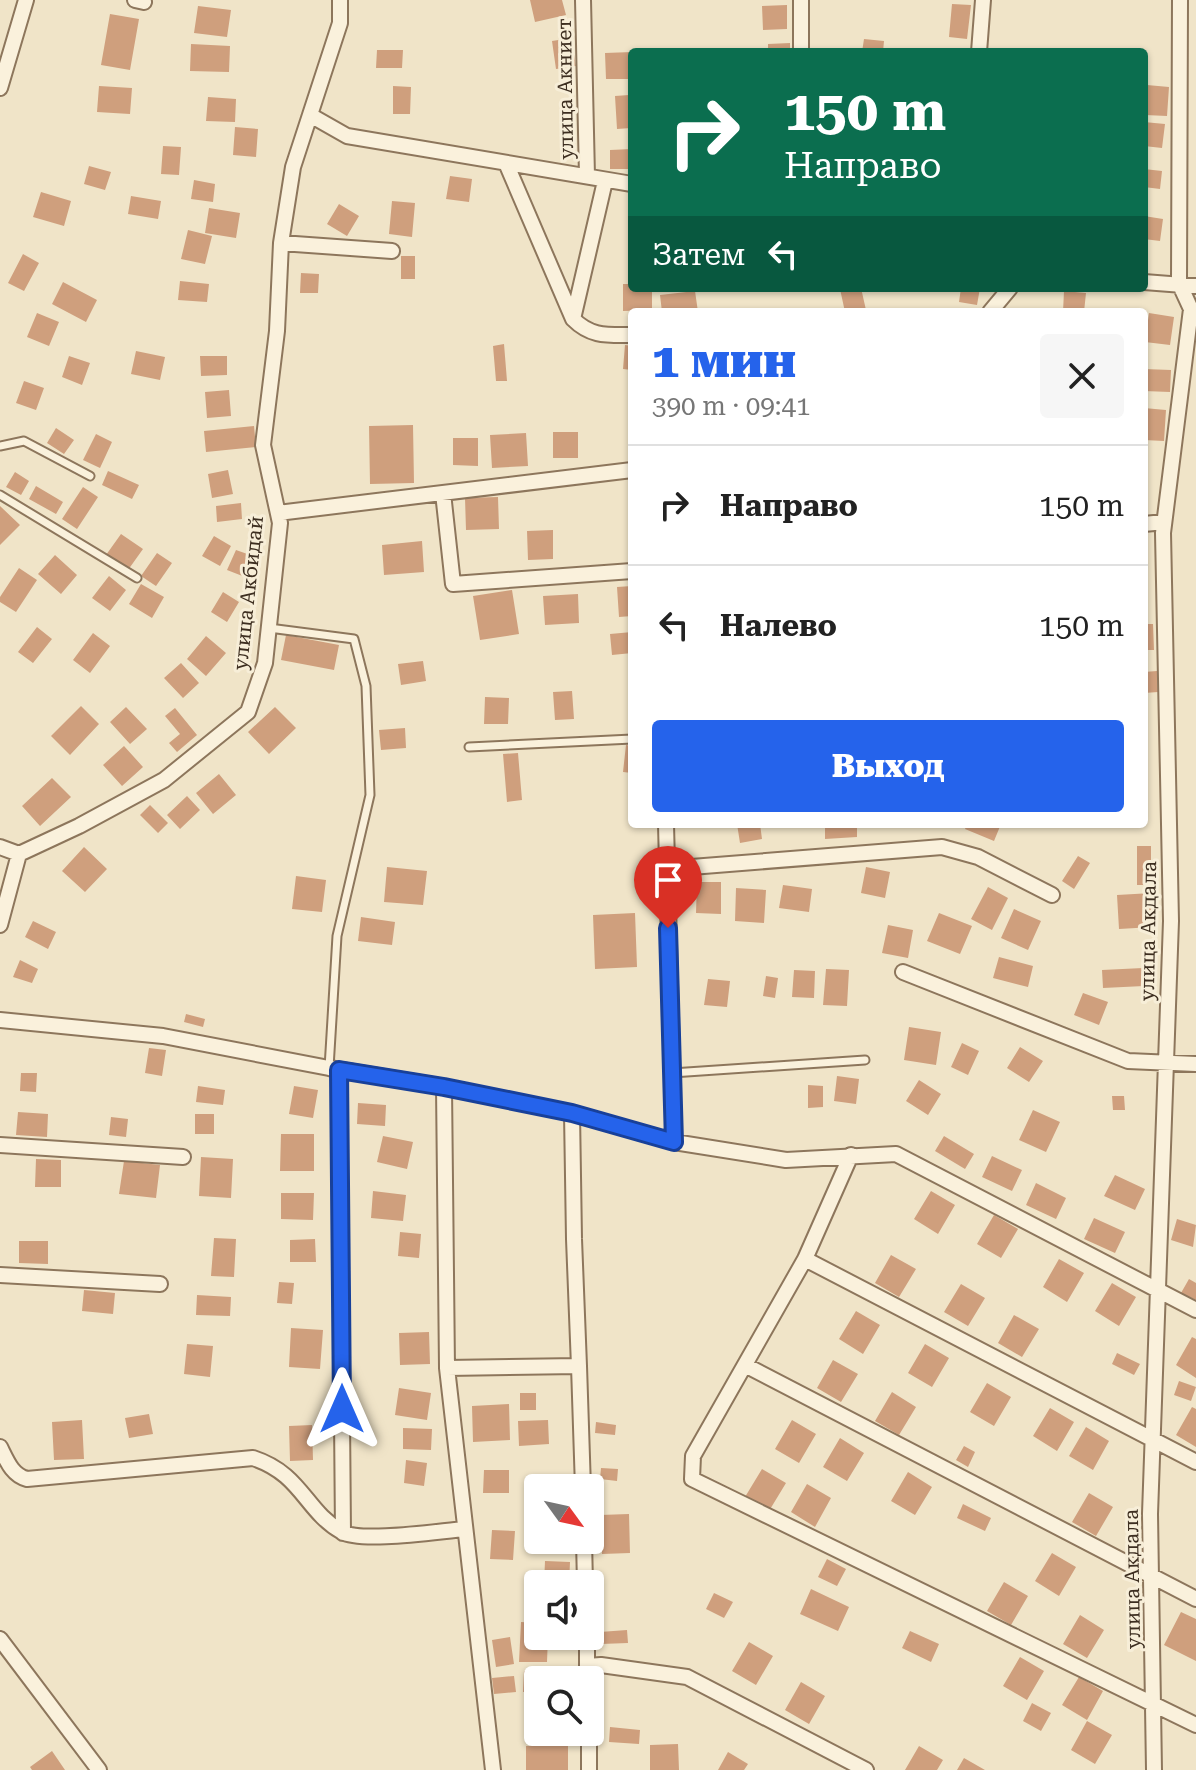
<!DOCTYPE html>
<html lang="ru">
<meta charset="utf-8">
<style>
body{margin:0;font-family:"Roboto Serif",serif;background:#f6f6f6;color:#222;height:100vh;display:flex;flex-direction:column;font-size:30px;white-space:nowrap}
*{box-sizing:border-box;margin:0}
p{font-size:26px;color:#767676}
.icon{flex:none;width:44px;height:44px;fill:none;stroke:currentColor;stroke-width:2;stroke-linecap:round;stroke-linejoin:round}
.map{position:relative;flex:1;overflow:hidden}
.side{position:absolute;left:628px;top:308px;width:520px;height:520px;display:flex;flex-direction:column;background:#fff;border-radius:8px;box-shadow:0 2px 6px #0004}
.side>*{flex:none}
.guide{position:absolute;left:628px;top:48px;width:520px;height:244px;border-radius:8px;box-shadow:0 2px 6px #0004;background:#0b6e4f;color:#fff;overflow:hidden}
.needle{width:52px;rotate:123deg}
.fabs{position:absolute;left:524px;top:1474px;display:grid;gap:16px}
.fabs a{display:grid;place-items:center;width:80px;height:80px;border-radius:8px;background:#fff;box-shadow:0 2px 6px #0004;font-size:40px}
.pin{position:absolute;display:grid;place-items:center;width:68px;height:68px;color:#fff;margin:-82px -34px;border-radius:50% 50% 50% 0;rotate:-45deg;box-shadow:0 0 8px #0007}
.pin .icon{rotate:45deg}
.me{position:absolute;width:88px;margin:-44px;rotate:0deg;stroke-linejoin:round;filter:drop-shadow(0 0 6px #0008)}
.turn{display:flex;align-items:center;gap:28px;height:168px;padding:0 24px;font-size:36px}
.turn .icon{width:104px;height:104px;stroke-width:2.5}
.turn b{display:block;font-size:56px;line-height:68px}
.then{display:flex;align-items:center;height:76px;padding:0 24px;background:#0003;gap:16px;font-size:30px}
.round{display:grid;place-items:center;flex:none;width:84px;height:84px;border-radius:8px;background:#f6f6f6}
.summary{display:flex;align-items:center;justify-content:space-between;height:136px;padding:0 24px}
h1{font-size:48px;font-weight:800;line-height:60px;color:#2563eb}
.primary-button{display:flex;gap:16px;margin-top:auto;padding:16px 24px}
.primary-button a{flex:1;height:92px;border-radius:8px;background:#2563eb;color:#fff;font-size:32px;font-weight:800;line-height:92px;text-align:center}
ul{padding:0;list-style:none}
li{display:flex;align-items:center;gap:24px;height:120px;padding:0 24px;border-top:2px solid #e0e0e0}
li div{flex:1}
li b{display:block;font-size:30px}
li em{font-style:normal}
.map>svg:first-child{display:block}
.building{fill:#cf9f7d}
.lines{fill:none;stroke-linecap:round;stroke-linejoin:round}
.lane-casing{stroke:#8d765c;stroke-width:11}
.street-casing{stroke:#8d765c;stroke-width:18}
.lane{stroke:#faf1dc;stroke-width:7}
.street{stroke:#faf1dc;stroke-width:14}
.route-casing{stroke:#184099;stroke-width:20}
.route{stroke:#2563eb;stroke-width:14}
.labels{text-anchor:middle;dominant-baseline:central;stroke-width:6;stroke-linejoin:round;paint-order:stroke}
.street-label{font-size:20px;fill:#3d2e20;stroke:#f7eed8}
</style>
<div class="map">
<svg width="1196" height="1770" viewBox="0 0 1196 1770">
<rect width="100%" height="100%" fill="#f0e4c8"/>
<!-- building -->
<path class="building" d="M530 0H562L566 15 535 22Z
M952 4 971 5 967 39 949 37Z
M787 5V29L763 30 762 6Z
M198 6 231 10 227 37 194 33Z
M110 14 139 19 130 70 101 65Z
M571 38 576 66 556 69 552 41Z
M864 39 884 41 883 52H862Z
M790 43V52H768V44Z
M191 44 230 46 229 72 190 71Z
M377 50H403L402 68H376Z
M632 52V79H606L605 53Z
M1147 85 1169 87 1167 116 1145 115Z
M99 86 132 88 130 114 97 112Z
M393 86 411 87 410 114H393Z
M629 95 631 128 617 129 615 96Z
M208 97 236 99 235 122 206 121Z
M1144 122 1165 124 1162 148 1144 146Z
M235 127 258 129 256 157 233 155Z
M163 146 181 147 179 175 161 174Z
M632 149V169H610V150Z
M89 166 111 172 105 190 84 184Z
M1144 169 1162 171 1160 189 1144 187Z
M450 176 472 179 469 202 446 199Z
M194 180 215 184 213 202 191 199Z
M41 192 71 201 64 226 33 217Z
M131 196 161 201 158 219 128 214Z
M392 201 415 203 412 237 389 234Z
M339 204 359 216 347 236 327 224Z
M209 208 240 213 236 238 205 233Z
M1144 216 1163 219 1160 241 1144 239Z
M188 230 212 236 205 264 181 259Z
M23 254 39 263 24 291 8 283Z
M401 256H415V279H401Z
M301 273 319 274 318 293H300Z
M180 281 209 284 207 302 178 300Z
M63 282 97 300 86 322 52 304Z
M623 284H632V288H652V310L623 311Z
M842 288H861L866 310 845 312 840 289Z
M961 288H980L977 305 959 302Z
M695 291 698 312H662L660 295Z
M1064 291 1086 293 1084 312H1063Z
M37 313 59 322 49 346 27 337Z
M1149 313 1174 317 1170 345 1145 342Z
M504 344 507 381H496L493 346Z
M625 345 632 346V370L623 369Z
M136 351 165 357 160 380 131 374Z
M69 356 90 363 82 385 62 377Z
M200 356H227V375L201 376Z
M1144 369 1171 370 1170 392 1144 391Z
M24 381 44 388 36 410 16 403Z
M229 390 231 416 207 418 205 392Z
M1144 408 1166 410 1164 441 1144 440Z
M413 425 414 483 370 484 369 426Z
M254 426 256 447 206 452 204 431Z
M56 428 74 440 64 454 47 443Z
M553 432H578V458H553Z
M526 433 528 466 492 468 490 435Z
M96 434 112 442 100 468 83 460Z
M453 438H478V466L453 465Z
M228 470 233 494 212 498 208 474Z
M108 471 139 485 132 499 102 485Z
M15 472 29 481 21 495 6 487Z
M36 486 63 502 56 514 29 499Z
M83 487 98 497 77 529 62 519Z
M498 497 499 529 466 530 465 498Z
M241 503 242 519 217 522 216 506Z
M0 506 20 525 0 545Z
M553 530V559L528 560 527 531Z
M121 534 143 549 128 570 106 555Z
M214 536 231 546 220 566 202 556Z
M422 541 424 572 384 575 382 545Z
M236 550 253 556 245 577 227 570Z
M157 553 172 563 156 586 141 576Z
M55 555 77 575 61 594 38 574Z
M19 568 37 580 16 612 0 602V597Z
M109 576 126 590 110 611 92 598Z
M141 584 164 597 152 618 129 604Z
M632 586V616L619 617 617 587Z
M512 590 519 634 480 640 473 596Z
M223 592 239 602 227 622 211 612Z
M578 594 579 623 545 625 543 596Z
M1144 624H1153L1154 650H1144Z
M37 627 52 639 33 663 18 652Z
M632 632V653L612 655 610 634Z
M93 633 110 646 90 673 73 660Z
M286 635 339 645 334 670 281 660Z
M206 636 226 653 206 676 187 659Z
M423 661 426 681 401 685 398 664Z
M181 663 199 683 183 698 164 678Z
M1157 671 1158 692 1144 693V672Z
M572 691 574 719 555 720 553 692Z
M485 697 509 698 508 724H484Z
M81 706 99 724 70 755 51 736Z
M126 707 147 729 130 744 110 722Z
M275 707 296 728 269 754 248 732Z
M175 708 197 735 177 752 169 743 180 734 165 716Z
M405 728 406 748 381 750 379 730Z
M626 745 632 746V773L623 772Z
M124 746 143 767 122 786 103 765Z
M518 753 522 800 507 802 503 754Z
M219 774 236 795 213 814 196 793Z
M52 778 71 797 40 826 22 806Z
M187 796 200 810 180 829 167 815Z
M150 805 168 823 158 833 140 815Z
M737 824H760L762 839 740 843Z
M825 824H857V837L825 839Z
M967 824H1001L994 841 965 829Z
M1137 846H1151V885H1137Z
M84 847 107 869 85 892 62 871Z
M1078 856 1090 863 1074 889 1062 881Z
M387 867 427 871 423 905 384 902Z
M866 867 890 872 885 898 861 893Z
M296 876 326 880 322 912 292 909Z
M697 882H721V914L696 913Z
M783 885 812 889 809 912 779 908Z
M988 887 1008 898 992 930 971 919Z
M736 888 766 890 764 923 735 921Z
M1152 893 1153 927 1119 929 1117 895Z
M1014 909 1041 921 1028 950 1001 938Z
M635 913 637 967 595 969 593 915Z
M939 913 972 926 960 954 927 941Z
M361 917 395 922 392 945 358 941Z
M33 921 56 932 48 949 25 937Z
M888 925 913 930 908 958 882 953Z
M999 957 1033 966 1028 987 993 978Z
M20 960 38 969 32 983 13 977Z
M1143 968 1144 986 1103 988 1102 970Z
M826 969 849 970 847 1006 823 1005Z
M794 970 815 971 814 998 792 997Z
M766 976 778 978 775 998 763 996Z
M708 979 730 981 727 1007 704 1005Z
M1083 993 1108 1002 1099 1025 1074 1015Z
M186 1014 205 1019 203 1027 184 1022Z
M909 1027 941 1032 936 1065 904 1060Z
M962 1043 979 1051 968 1075 951 1067Z
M1020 1047 1043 1061 1029 1082 1007 1068Z
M149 1048 166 1050 162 1076 145 1073Z
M21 1073H37L36 1092 20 1091Z
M837 1076 859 1079 856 1104 834 1101Z
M919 1080 941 1094 928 1115 906 1101Z
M808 1085 823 1086V1107L808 1108Z
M198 1086 225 1090 223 1105 196 1102Z
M294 1086 318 1090 313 1118 289 1114Z
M1112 1096H1124L1125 1110H1113Z
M358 1103 386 1105 385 1126 357 1124Z
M1033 1110 1060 1122 1046 1152 1019 1140Z
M18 1112 48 1114 47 1137 16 1135Z
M195 1114H214V1134H195Z
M111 1117 128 1119 126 1137 109 1135Z
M281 1134H314V1171H280Z
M383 1136 413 1142 407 1169 377 1162Z
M944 1136 974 1154 965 1169 935 1151Z
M992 1156 1022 1170 1012 1191 982 1177Z
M201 1157 233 1159 231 1198 199 1196Z
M36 1159 61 1160V1187H35Z
M124 1161 160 1165 156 1198 119 1194Z
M1115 1175 1145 1189 1135 1210 1104 1196Z
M1036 1183 1066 1198 1056 1219 1026 1205Z
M373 1191 406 1195 403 1221 371 1218Z
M931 1191 955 1205 938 1234 914 1219Z
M281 1193H314L313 1220 281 1219Z
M994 1215 1018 1229 1001 1258 977 1244Z
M1094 1218 1125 1232 1115 1253 1084 1239Z
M1177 1219 1196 1225 1193 1247 1171 1240Z
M400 1232 421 1234 419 1258 398 1256Z
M214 1238 236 1239 234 1277 211 1276Z
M315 1239 316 1262H290V1240Z
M19 1241H48V1264L19 1263Z
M891 1255 916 1269 899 1297 875 1283Z
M1059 1259 1084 1273 1067 1302 1043 1287Z
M1189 1279 1196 1283V1300L1181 1293Z
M279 1282 294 1283 292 1304 277 1303Z
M1112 1283 1136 1297 1119 1326 1095 1311Z
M961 1284 985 1298 968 1326 944 1312Z
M84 1290 115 1293 113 1314 82 1311Z
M197 1295 231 1297 230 1316 196 1315Z
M856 1311 880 1325 863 1354 839 1339Z
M1014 1315 1039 1329 1022 1357 998 1343Z
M291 1328 323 1330 320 1369 289 1367Z
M429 1332 430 1364 400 1365 399 1333Z
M1192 1337 1196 1339V1378L1176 1365Z
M187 1344 213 1346 210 1377 184 1374Z
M925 1344 949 1358 932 1387 908 1373Z
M1117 1353 1140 1364 1134 1375 1112 1364Z
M833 1360 858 1374 841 1402 817 1388Z
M1179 1381 1196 1387 1191 1401 1174 1395Z
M987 1383 1011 1397 994 1426 970 1412Z
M399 1388 431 1393 427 1420 395 1415Z
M892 1392 916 1407 899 1435 875 1421Z
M520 1393H536V1410H520Z
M509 1404 510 1440 473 1442 472 1406Z
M1192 1407 1196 1409V1447L1176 1435Z
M1050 1408 1074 1422 1057 1451 1033 1436Z
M149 1414 153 1434 129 1438 125 1418Z
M82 1420 84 1459 54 1460 52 1422Z
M548 1420 549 1444 519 1446 518 1421Z
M792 1420 816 1434 799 1463 775 1449Z
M596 1422 616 1425 615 1435 595 1433Z
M312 1425 313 1460 290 1461 289 1426Z
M1086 1427 1109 1441 1093 1470 1069 1456Z
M403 1428 432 1429 431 1450 403 1449Z
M840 1438 864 1453 847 1481 823 1467Z
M964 1446 975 1452 968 1467 956 1460Z
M406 1460 427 1463 424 1486 404 1483Z
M601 1468 618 1469 617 1481 600 1479Z
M762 1469 786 1483 769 1511 745 1497Z
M484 1470H509V1493H483Z
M908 1472 932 1487 915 1515 891 1501Z
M807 1484 831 1498 815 1527 791 1512Z
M538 1493V1515L528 1516 525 1495Z
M1089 1493 1113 1507 1096 1536 1072 1522Z
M963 1504 991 1518 985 1531 957 1518Z
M629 1514 630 1553 602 1554 600 1515Z
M492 1530 515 1531 513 1560 490 1559Z
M1052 1553 1076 1567 1059 1596 1035 1581Z
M827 1559 846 1569 837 1586 818 1577Z
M545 1561 570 1562 569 1584H544Z
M1004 1582 1028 1596 1011 1625 987 1611Z
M811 1589 849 1607 838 1631 800 1614Z
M714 1593 733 1602 724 1618 706 1609Z
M1181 1612 1196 1619V1661L1164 1645Z
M1080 1615 1104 1630 1087 1658 1063 1644Z
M521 1622 538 1623V1636H548L547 1662H519Z
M627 1630 628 1643 601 1644 600 1632Z
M910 1631 939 1644 931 1662 902 1648Z
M510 1637 514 1664 496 1667 492 1640Z
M749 1642 773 1656 756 1685 732 1671Z
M1020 1657 1044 1671 1027 1700 1003 1686Z
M524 1671 552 1672V1680H538V1692H523Z
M514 1676 516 1692 494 1694 492 1678Z
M1079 1677 1103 1691 1087 1720 1062 1705Z
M801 1682 825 1696 809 1724 785 1710Z
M1032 1703 1051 1713 1041 1731 1023 1721Z
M1087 1721 1112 1735 1095 1764 1071 1750Z
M610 1727 640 1730 639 1744 609 1742Z
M678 1744 679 1770H650V1745Z
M526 1746H568V1770H526Z
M919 1746 943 1760 937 1770H905Z
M52 1751 65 1770H32L30 1767Z
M728 1752 748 1764 744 1770H718Z
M964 1758 985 1770H957Z"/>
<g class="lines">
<!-- lane casing -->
<g class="lane-casing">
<path id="lane" d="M0 446 24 441 90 476
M0 495 137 578
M269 628 354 639 366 686 370 795 337 936 329 1068
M469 747 632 739
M672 1073 865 1060"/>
</g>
<!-- street casing -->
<g class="street-casing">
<path id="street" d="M135 0 144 2
M583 0 587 176
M801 0V52
M979 52 983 0
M0 88 26 0
M310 115 347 136 632 184
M506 163 573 319C591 337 607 335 632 335
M281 243 392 251
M1144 282 1196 286
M990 312 1010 288
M573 319 605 181
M443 493 453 584 632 571
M278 513 632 470
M1144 524 1164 522
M666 824 674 1142
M0 847 19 854
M666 869 942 847 978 857 1052 895
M0 925 19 854 79 826 164 780 248 712 265 663 280 523 263 445 277 331 281 243 293 167 340 23V0
M903 972 1128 1061 1196 1064
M0 1020 163 1036 329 1068 444 1087 572 1113 674 1142 786 1160 896 1154 1196 1310
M339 1070 343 1533
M444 1087 447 1368 493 1770
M572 1113 574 1239 579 1366
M0 1145 183 1157
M851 1155 805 1259 693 1456 692 1479 1196 1725
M805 1259 1196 1462
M0 1275 160 1284
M745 1365 1196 1599
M447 1368 579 1366 583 1488
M0 1447C7 1461 12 1475 27 1479L253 1458C302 1474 305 1511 342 1532 362 1543 439 1531 465 1529
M584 1540 585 1584
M587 1636V1666L601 1665 687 1677 866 1770
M0 1639 99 1770
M589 1732V1770
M1154 1770 1150 1514 1171 921 1163 533 1191 309 1179 283 1180 0"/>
</g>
<!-- lane -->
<use href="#lane" class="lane"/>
<!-- street -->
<use href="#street" class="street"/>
</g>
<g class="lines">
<!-- route casing -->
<g class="route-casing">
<path id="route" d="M342 1409 339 1070 444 1087 572 1113 674 1142 668 928"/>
</g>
<!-- route -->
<use href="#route" class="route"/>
</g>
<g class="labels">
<!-- street labels -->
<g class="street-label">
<text transform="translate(565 89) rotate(-91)">улица Акниет</text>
<text transform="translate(248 593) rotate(-84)">улица Акбидай</text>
<text transform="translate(1148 931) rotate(-89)">улица Акдала</text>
<text transform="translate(1132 1579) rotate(-91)">улица Акдала</text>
</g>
</g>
</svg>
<div class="fabs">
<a><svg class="needle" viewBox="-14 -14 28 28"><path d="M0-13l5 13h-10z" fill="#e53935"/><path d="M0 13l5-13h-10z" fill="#767676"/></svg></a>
<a><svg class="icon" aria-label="sound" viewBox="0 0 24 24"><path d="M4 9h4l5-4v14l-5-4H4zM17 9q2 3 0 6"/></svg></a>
<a><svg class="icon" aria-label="search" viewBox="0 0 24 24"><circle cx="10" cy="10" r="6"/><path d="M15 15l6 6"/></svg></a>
</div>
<div class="pin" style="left:668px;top:928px;background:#d93025"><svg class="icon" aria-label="arrive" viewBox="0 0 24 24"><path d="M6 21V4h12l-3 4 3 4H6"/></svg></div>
<svg class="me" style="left:342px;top:1409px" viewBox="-20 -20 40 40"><path d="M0-17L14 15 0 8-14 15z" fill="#2563eb" stroke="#fff" stroke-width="4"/></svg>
<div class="guide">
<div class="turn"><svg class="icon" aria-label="right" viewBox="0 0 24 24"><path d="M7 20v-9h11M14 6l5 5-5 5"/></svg><div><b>150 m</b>Направо</div></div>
<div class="then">Затем<svg class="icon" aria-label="left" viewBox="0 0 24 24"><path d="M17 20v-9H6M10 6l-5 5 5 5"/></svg></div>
</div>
<section class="side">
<div class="summary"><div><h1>1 мин</h1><p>390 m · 09:41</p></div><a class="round"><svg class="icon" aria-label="close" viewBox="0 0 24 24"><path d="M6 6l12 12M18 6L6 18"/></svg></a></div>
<ul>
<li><svg class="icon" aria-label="right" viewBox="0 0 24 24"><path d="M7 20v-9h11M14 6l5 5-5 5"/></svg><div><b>Направо</b></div><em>150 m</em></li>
<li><svg class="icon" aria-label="left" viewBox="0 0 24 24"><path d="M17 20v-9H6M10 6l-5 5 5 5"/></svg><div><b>Налево</b></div><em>150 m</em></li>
</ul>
<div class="primary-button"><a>Выход</a></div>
</section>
</div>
